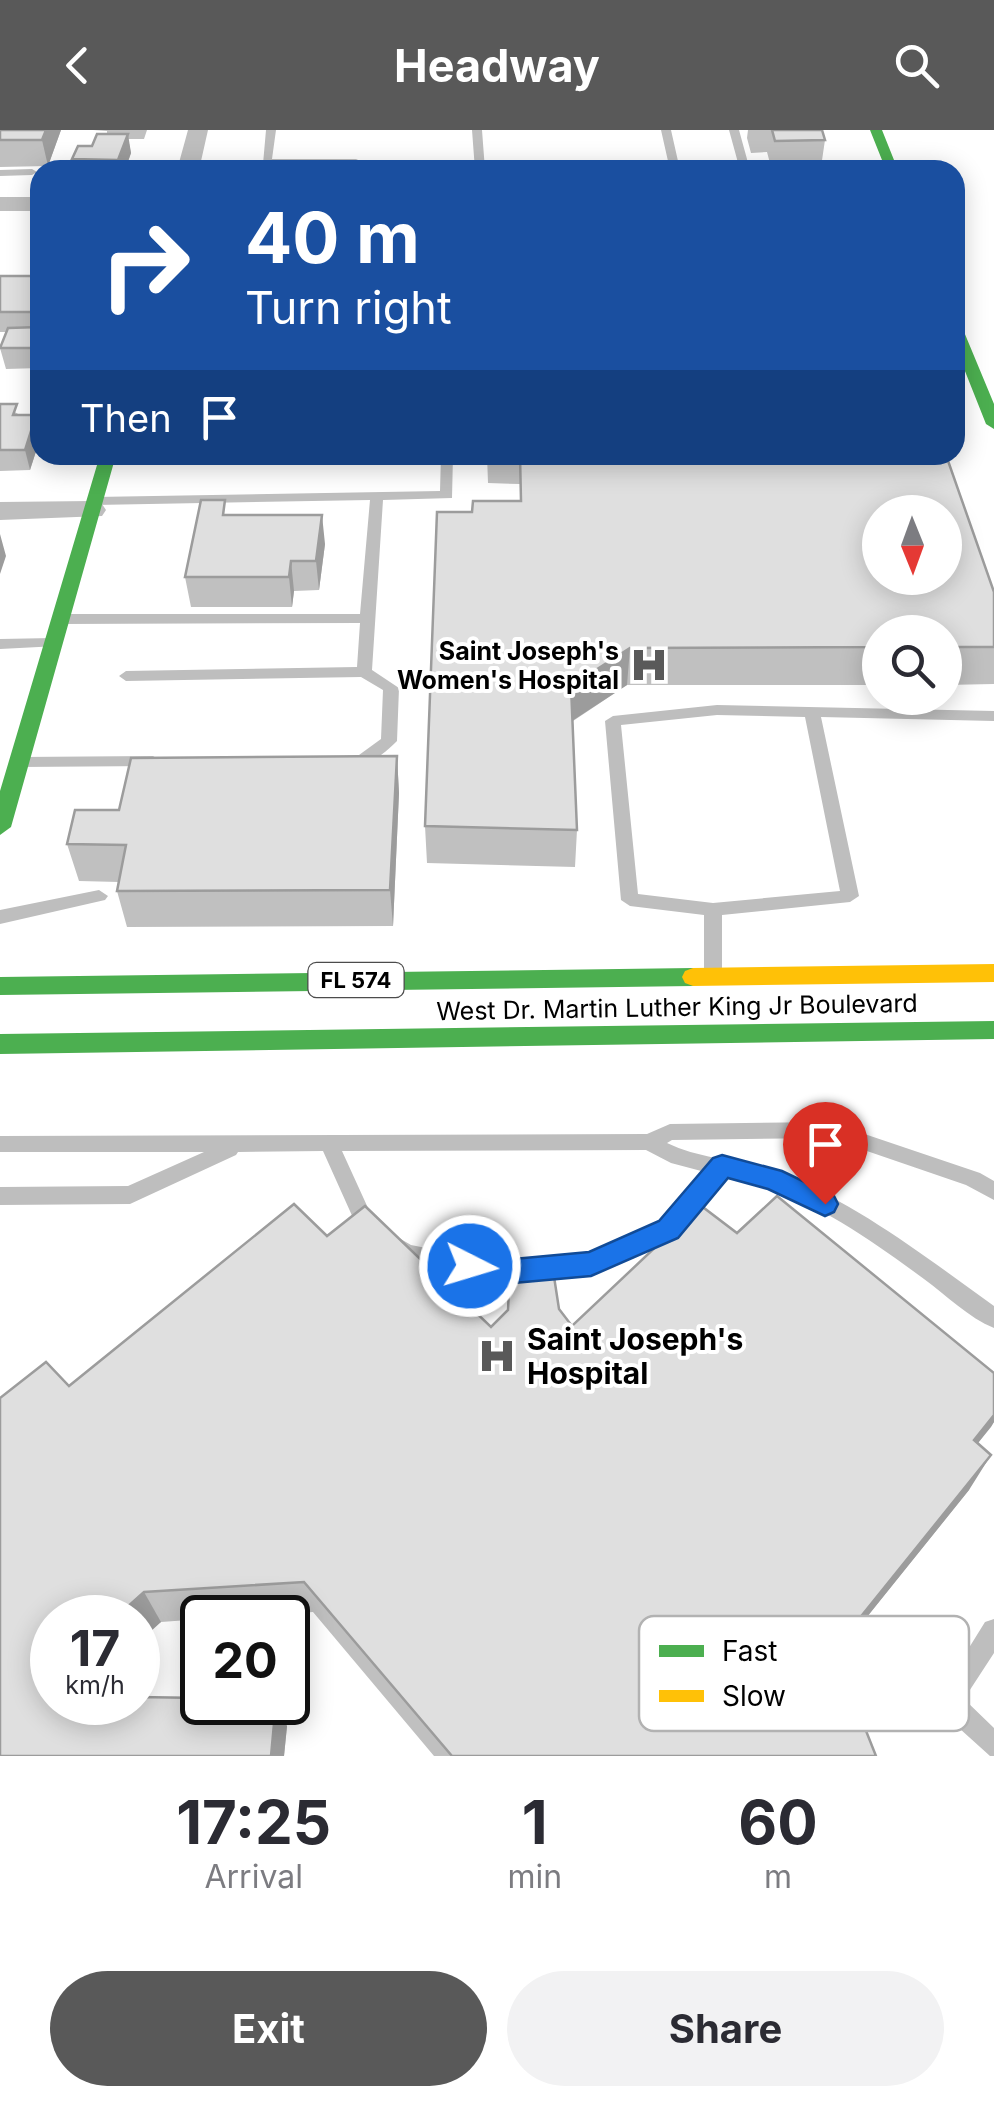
<!DOCTYPE html>
<style>
body{margin:0;font-family:Inter,sans-serif;background:#f2f2f3;color:#2b2b33;height:100vh;display:flex;flex-direction:column;font-size:38px;white-space:nowrap}
*{box-sizing:border-box;margin:0}
p{font-size:32px;color:#7c7c81}
.icon{flex:none;width:55px;height:55px;fill:none;stroke:currentColor;stroke-width:2;stroke-linecap:round;stroke-linejoin:round}
.map{position:relative;height:1626px;overflow:hidden}
.side{display:flex;flex-direction:column;background:#fff;flex:1}
.side>*{flex:none}
.top-card{position:absolute;left:30px;top:30px;width:935px;height:305px;border-radius:30px;box-shadow:0 5px 25px #0003;background:#1a4fa0;color:#fff;overflow:hidden}
.needle{width:65px;rotate:179deg}
.controls{position:absolute;left:862px;top:365px;display:grid;gap:20px}
.controls a{display:grid;place-items:center;width:100px;height:100px;border-radius:50%;background:#fff;box-shadow:0 5px 25px #0003;font-size:50px}
.speed{position:absolute;left:30px;top:1465px;display:flex;gap:20px;font-size:50px;font-weight:700;text-align:center}
.speed>*{display:grid;place-content:center;width:130px;height:130px;border-radius:50%;background:#fff;box-shadow:0 5px 25px #0003;line-height:1}
.speed small{font-size:25px;font-weight:400}
.speed .limit{border:5px solid #111;border-radius:15px;background:#fff;color:#111}
.pin{position:absolute;display:grid;place-items:center;width:85px;height:85px;color:#fff;margin:-102px -42px;border-radius:50% 50% 50% 0;rotate:-45deg;box-shadow:0 0 10px #0007}
.pin .icon{rotate:45deg}
.me{position:absolute;width:110px;margin:-55px;rotate:95deg;stroke-linejoin:round;filter:drop-shadow(0 0 8px #0008)}
.turn{display:flex;align-items:center;gap:35px;height:210px;padding:0 50px;font-size:45px}
.turn .icon{width:130px;height:130px;stroke-width:2.5}
.turn b{display:block;font-size:70px;line-height:85px}
.then{display:flex;align-items:center;height:95px;padding:0 50px;background:#0003;gap:20px;font-size:38px}
.eta{display:flex;justify-content:space-evenly;align-items:center;height:170px;text-align:center}
.eta b{font-size:60px;font-weight:700;line-height:70px}
.cta{display:flex;gap:20px;margin-top:auto;padding:20px 50px}
.cta a{flex:1;height:115px;border-radius:60px;background:#595959;color:#fff;font-size:40px;font-weight:700;line-height:115px;text-align:center}
.cta a+a{background:#f2f2f3;color:#2b2b33}
header{display:flex;justify-content:space-between;align-items:center;height:130px;padding:0 50px;background:#595959;color:#fff;font-size:45px;font-weight:700}
.map>svg:first-child{display:block}
.lines{fill:none;stroke-linecap:round;stroke-linejoin:round}
.lane{fill:#bebebe;fill-rule:evenodd}
.street{fill:#bebebe;fill-rule:evenodd}
.fast{fill:#4caf50;fill-rule:evenodd}
.slow{fill:#ffc107;fill-rule:evenodd}
.wall{fill:#c0c0c0}
.shaded-wall{fill:#9c9c9c}
.building{fill:#dfdfdf;stroke:#9c9c9c;stroke-width:2.5;fill-rule:evenodd}
.route{fill:#1a73e8;stroke:#114b97;stroke-width:2.5}
.labels{text-anchor:middle;dominant-baseline:central;stroke-width:8;stroke-linejoin:round;paint-order:stroke}
.shield{fill:#fff;stroke:#4c4c4c;stroke-width:2.5}
.shield-label{font-size:22px;font-weight:bold;fill:#000}
.poi-label{font-size:25px;font-weight:bold;fill:#000;stroke:#fff;text-anchor:end}
.street-label{font-size:25px;fill:#000;stroke:#fff}
.near-poi-label{font-size:30px;font-weight:bold;fill:#000;stroke:#fff;text-anchor:start}
.key{fill:#fff;stroke:#b2b2b2;stroke-width:2.5}
.key-label{font-size:28px;fill:#000}
</style>
<header><svg class="icon" aria-label="back" viewBox="0 0 24 24"><path d="M15 5l-7 7 7 7"/></svg>Headway<svg class="icon" aria-label="search" viewBox="0 0 24 24"><circle cx="10" cy="10" r="6"/><path d="M15 15l6 6"/></svg></header>
<div class="map">
<svg width="994" height="1626" viewBox="0 0 994 1626">
<rect width="100%" height="100%" fill="#fff"/>
<g class="lines">
<!-- lane -->
<path class="lane" d="M266 0H276L272 29H356L380 40H366L355 35 263 34Z
M472 0H482L485 40H475Z
M661 0H671L680 40H670Z
M729 0H739L750 40H740Z
M0 40 32 39 37 42 32 45 0 46Z
M441 325H453L452 368 383 370 372 540 399 558 397 611C382 626 360 644 341 630L343 626 359 625 381 609 383 560 361 547 126 551 119 546 126 541 357 537 360 493 60 494 53 489 60 484H360L370 370 95 375 88 371 95 367 440 361Z
M53 508 58 510V516L0 519V509Z
M717 575 994 581V591L821 587 859 766 850 772 722 785V845L719 850H707L704 845V785L630 776 621 770 605 591 613 586ZM717 585 805 587 840 761 713 773 638 764 621 595Z
M153 626 161 631 153 636 20 637 12 632 20 627Z
M99 760 108 766 105 770 0 794V780Z
M829 992 980 1043 994 1051V1070L966 1055 829 1008 672 1010 667 1013C704 1031 746 1029 785 1045 862 1077 927 1128 994 1176V1198C969 1188 946 1165 924 1149 864 1105 801 1060 726 1046L675 1106 591 1143 502 1151 406 1132 392 1123 389 1117 392 1111 399 1108 411 1115 502 1133 590 1125 661 1094 705 1042 671 1033 646 1020 342 1021 368 1078 386 1097 383 1103 376 1106 354 1090 323 1021 238 1022 236 1025 130 1074 0 1075V1057L128 1056 204 1022H0V1006L647 1004 670 994Z
M994 1489V1523L964 1569 994 1598V1626H990L939 1580 936 1571 985 1492Z"/>
<!-- street -->
<path class="street" d="M188 0H208L199 40H177Z
M0 67H40V81H0Z
M92 371 102 374 106 380 102 386 0 390V372Z"/>
<!-- fast -->
<path class="fast" d="M870 0H882L898 40H886Z
M955 193 962 197 994 274V299L986 294 955 216Z
M100 325H116L11 697 0 705V661Z
M693 838 701 841 704 847 701 853 693 856 0 865V847Z
M994 891V909L0 924V904Z"/>
<!-- slow -->
<path class="slow" d="M994 834V852L693 856 685 853 682 847 685 841 693 838Z"/>
</g>
<!-- wall -->
<path class="wall" d="M0 0H61L48 36 0 37Z
M93 0H147L144 9H128L131 23 125 40H74L72 29 107 4V1Z
M748 0H822L825 10 821 37H771L767 22 751 23 747 8Z
M0 146H40L38 197H40V238L6 239 0 218 6 202H0Z
M0 274 20 285H36L40 301V309L30 340 0 341Z
M487 325H946L994 462V554L945 555V502H880V555H627L573 591 577 700 575 737 427 733 425 696 472 382 520 371V354L488 353Z
M228 385 325 414 319 460 294 461 292 477H191L185 447Z
M397 626 399 663 393 796 127 797 117 761 119 752 79 751 67 714 119 680Z
M737 1103 994 1243V1292L978 1313 969 1360 836 1525 876 1626H434L313 1482 232 1488H202V1489L161 1492 52 1572 287 1596 284 1626H0L69 1256 327 1106 491 1197 559 1179 572 1196Z"/>
<!-- shaded-wall -->
<path class="shaded-wall" d="M46 0H61L48 36 42 10Z
M128 4 131 23 125 40H120L118 30Z
M40 162V193L36 202 31 182Z
M36 285 40 301V309L30 340 25 320Z
M322 385 325 414 319 460 316 431Z
M0 404 6 426 0 444Z
M291 431 294 461 292 477 289 447Z
M630 518 627 555 569 593 571 556Z
M397 626 399 663 393 796 390 760Z
M994 1285V1292L991 1297 952 1345 974 1310Z
M991 1325 969 1360 818 1548 834 1520Z
M144 1462 161 1492 138 1513V1488H115Z
M52 1543V1572L61 1583 38 1557Z
M276 1572H277L287 1596 284 1626H271Z"/>
<!-- building -->
<path class="building" d="M0 0H46L42 10H0Z
M772 0H822L825 10 775 11Z
M97 4H128L118 30 72 29 78 16H92Z
M0 146H40V162L31 182H0Z
M40 197V218H0L8 198Z
M0 274H17L13 285H36L25 320H0Z
M520 325H946L994 462V517H945V502H880V517L630 518 571 556 577 700 425 696 437 382H472L473 371H521ZM880 382H945V448H880Z
M201 370H225L223 385H322L316 431H291L289 447H185Z
M397 626 390 760 117 761 126 715 67 714 75 680H119L131 628Z
M777 1066 994 1243V1285L974 1310 991 1325 834 1520 876 1626H452L304 1452 144 1462 115 1488H52V1543L38 1557 46 1565H52V1572H138V1567L202 1568V1572H276L271 1626H0V1268L46 1232 69 1256 294 1074 327 1106 365 1076 491 1197 508 1180 510 1138 553 1140 559 1179 572 1196 700 1075 737 1103Z"/>
<!-- route -->
<path class="route" d="M722 1025 782 1041 834 1066 838 1074 834 1082 825 1086 768 1059 728 1048 678 1108 591 1146 502 1154 460 1144 456 1136 460 1127 470 1124 502 1130 589 1122 659 1091 713 1028Z"/>
<!-- icons -->
<defs>
<g id="hospital-bare" transform="scale(3)"><path d="M-5-5h3v3.5h4V-5h3V5h-3V1.5h-4V5h-3Z" fill="#595959" stroke="#fff" stroke-width="2.5" paint-order="stroke"/></g>
</defs>
<g fill-rule="evenodd">
<use href="#hospital-bare" x="649" y="535"/>
<use href="#hospital-bare" x="497" y="1226"/>
</g>
<g class="labels">
<!-- shield labels -->
<rect class="shield" x="308.5" y="833" width="95" height="34" rx="8"/>
<g class="shield-label">
<text x="356" y="850">FL 574</text>
</g>
<!-- poi labels -->
<g class="poi-label">
<text x="619" y="521">Saint Joseph's<tspan x="619" dy="29">Women's Hospital</tspan></text>
</g>
<!-- street labels -->
<g class="street-label">
<text transform="translate(677 877) rotate(-1)">West Dr. Martin Luther King Jr Boulevard</text>
</g>
<!-- near-poi labels -->
<g class="near-poi-label">
<text x="527" y="1209">Saint Joseph's<tspan x="527" dy="34">Hospital</tspan></text>
</g>
</g>
<!-- legend -->
<rect x="639" y="1486" width="330" height="115" rx="15" class="key"/>
<rect x="659" y="1515" width="45" height="12" fill="#4caf50"/>
<rect x="659" y="1560" width="45" height="12" fill="#ffc107"/>
<g class="key-label">
<text x="722" y="1531">Fast</text>
<text x="722" y="1576">Slow</text>
</g>
</svg>
<div class="controls">
<a><svg class="needle" viewBox="-14 -14 28 28"><path d="M0-13l5 13h-10z" fill="#e53935"/><path d="M0 13l5-13h-10z" fill="#7c7c81"/></svg></a>
<a><svg class="icon" aria-label="search" viewBox="0 0 24 24"><circle cx="10" cy="10" r="6"/><path d="M15 15l6 6"/></svg></a>
</div>
<div class="speed"><div>17<small>km/h</small></div><div class="limit">20</div></div>
<div class="pin" style="left:825px;top:1074px;background:#d93025"><svg class="icon" aria-label="arrive" viewBox="0 0 24 24"><path d="M6 21V4h12l-3 4 3 4H6"/></svg></div>
<svg class="me" style="left:470px;top:1136px" viewBox="-20 -20 40 40"><circle r="17" fill="#1a73e8" stroke="#fff" stroke-width="3"/><path d="M0-11L8 9 0 5-8 9z" fill="#fff"/></svg>
<div class="top-card">
<div class="turn"><svg class="icon" aria-label="right" viewBox="0 0 24 24"><path d="M7 20v-9h11M14 6l5 5-5 5"/></svg><div><b>40 m</b>Turn right</div></div>
<div class="then">Then<svg class="icon" aria-label="arrive" viewBox="0 0 24 24"><path d="M6 21V4h12l-3 4 3 4H6"/></svg></div>
</div>
</div>
<section class="side">
<div class="eta">
<div><b>17:25</b><p>Arrival</p></div>
<div><b>1</b><p>min</p></div>
<div><b>60</b><p>m</p></div>
</div>
<div class="cta"><a>Exit</a><a>Share</a></div>
</section>
